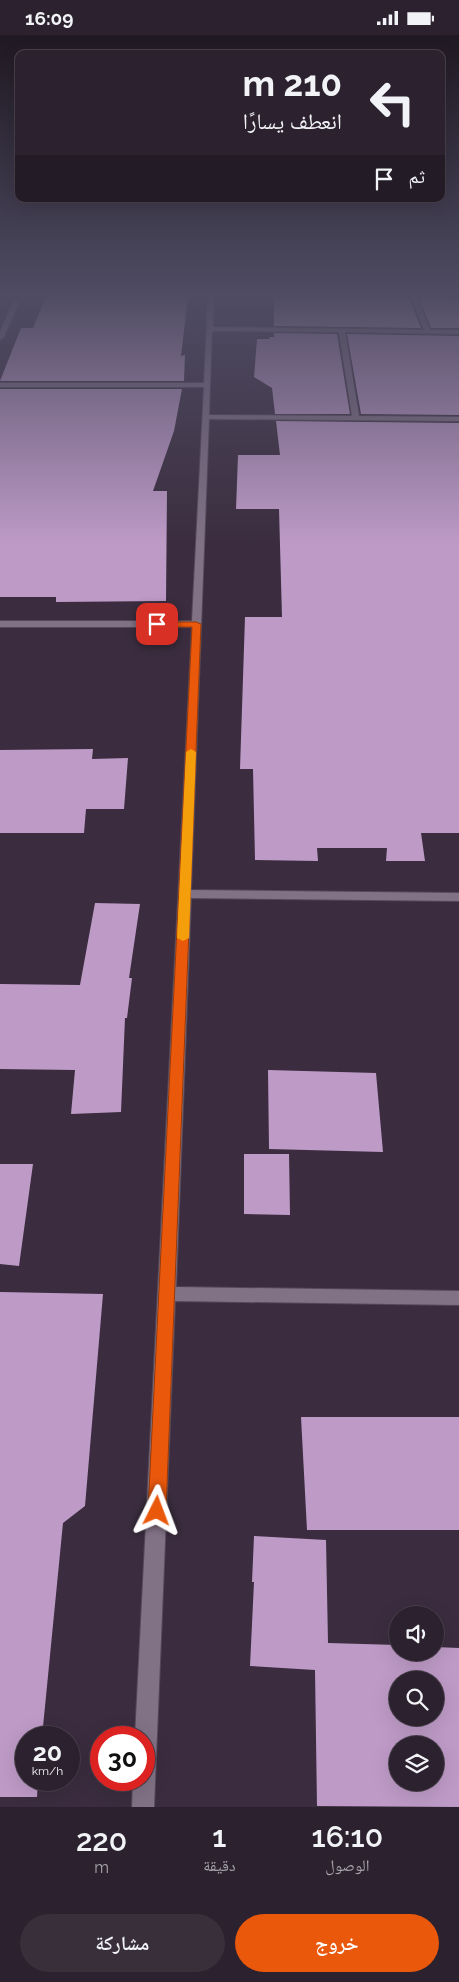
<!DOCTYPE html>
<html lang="ar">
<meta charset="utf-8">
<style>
body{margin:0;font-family:Raleway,"Noto Naskh Arabic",sans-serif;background:#382f3b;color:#f1f3f6;direction:rtl;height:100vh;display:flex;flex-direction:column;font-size:19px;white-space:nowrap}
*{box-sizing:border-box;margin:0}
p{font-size:16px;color:#a6a4aa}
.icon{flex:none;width:28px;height:28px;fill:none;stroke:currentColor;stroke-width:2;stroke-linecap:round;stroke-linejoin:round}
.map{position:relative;height:1772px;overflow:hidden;direction:ltr}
.side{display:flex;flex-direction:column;background:#2c222f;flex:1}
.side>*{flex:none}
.banner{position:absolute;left:15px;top:15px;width:430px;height:152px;border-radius:10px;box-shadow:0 5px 20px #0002,0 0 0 1px #483f4b;direction:rtl;background:#2c222f;color:#f1f3f6;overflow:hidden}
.controls{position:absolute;left:389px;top:1571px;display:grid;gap:10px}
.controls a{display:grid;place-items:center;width:55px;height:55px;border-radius:50%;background:#2c222f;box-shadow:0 5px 20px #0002,0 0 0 1px #483f4b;font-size:25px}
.speed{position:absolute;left:15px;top:1691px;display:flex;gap:10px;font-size:25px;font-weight:700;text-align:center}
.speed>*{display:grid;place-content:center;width:65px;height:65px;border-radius:50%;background:#2c222f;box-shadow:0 5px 20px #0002,0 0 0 1px #483f4b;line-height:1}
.speed small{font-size:12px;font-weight:400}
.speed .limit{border:8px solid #d22;background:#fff;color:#111}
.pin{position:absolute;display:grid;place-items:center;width:42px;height:42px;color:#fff;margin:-21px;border-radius:10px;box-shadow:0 2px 8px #0006}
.me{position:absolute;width:55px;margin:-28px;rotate:3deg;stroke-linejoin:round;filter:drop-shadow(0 0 4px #0008)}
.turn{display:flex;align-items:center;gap:18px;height:105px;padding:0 20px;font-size:22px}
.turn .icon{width:65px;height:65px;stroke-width:2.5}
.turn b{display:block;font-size:35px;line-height:42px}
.then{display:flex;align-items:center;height:48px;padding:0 20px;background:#0003;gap:10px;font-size:19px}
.eta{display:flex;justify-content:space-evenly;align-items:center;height:85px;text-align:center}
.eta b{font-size:30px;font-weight:600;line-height:35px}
.button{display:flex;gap:10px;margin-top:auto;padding:10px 20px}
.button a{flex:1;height:58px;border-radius:30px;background:#ea580c;color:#fff;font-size:20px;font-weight:600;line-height:58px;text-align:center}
.button a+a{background:#382f3b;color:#f1f3f6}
.status{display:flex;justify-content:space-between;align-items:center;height:35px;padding:0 25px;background:#2c222f;direction:ltr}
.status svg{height:14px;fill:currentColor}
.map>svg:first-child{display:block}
.building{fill:#be9bc7;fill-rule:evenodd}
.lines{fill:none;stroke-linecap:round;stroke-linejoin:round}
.street-casing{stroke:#554958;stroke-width:2}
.street{fill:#827286;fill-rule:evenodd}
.route{fill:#ea580c;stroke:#983908}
.slow{fill:#f59e0b}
</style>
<div class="status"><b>16:09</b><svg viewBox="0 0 49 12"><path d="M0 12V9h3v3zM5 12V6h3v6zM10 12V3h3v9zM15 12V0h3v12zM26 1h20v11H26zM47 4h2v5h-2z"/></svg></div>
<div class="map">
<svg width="459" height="1772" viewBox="0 0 459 1772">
<rect width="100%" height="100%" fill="#3b2d3f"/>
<!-- building -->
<path class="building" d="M46 262H188L181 321 185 320 184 346H0L21 293H33Z
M274 263H409L421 293 274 291Z
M419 263 459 264V293H431Z
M274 298 337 299 350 379H275L272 353 254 342 257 304H269L270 302H274Z
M347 299 459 301V380L361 379Z
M0 354H182L174 396 153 456H167L166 566 56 567V562H0Z
M276 386 459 388V798H421L425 826H386L387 813H317L318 826 255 825 253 734H240L245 582H282L279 474H236L238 420H280Z
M93 714 92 724 128 723 124 774H86L84 798H0V715Z
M95 868 140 869 129 943H132L127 983H125L121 1077 71 1079 75 1035 0 1034V949L80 950Z
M268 1035 376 1038 383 1117 269 1114Z
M244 1119H289L290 1180 244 1179Z
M0 1129H33L19 1231 0 1229Z
M0 1257 103 1259 85 1471 63 1488 42 1702H26V1745H38L37 1762H0Z
M301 1382H459V1495H307Z
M254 1501 326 1505 328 1608 398 1610V1618H435V1612L459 1613V1772L317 1771 315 1635 250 1631 254 1547H252ZM398 1645H435V1682H398ZM398 1710H435V1748H398Z"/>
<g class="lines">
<!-- street casing -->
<g class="street-casing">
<path id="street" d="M208 262H214L213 292 424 295 411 262H417L430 295H459V299L345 297 359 381 459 382V386L209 384 191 855 459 858V866L191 863 176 1252 459 1256V1270L175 1266 154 1772H132L133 1745H144V1702H135L192 592H0V586H192L204 352H0V348H204ZM212 296 339 297 352 381 209 380Z
M16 266 19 268 3 303 0 305V297L13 268Z"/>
</g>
<!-- street -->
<use href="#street" class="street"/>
</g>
<!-- sky -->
<linearGradient id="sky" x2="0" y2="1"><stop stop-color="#201923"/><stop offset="0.51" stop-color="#4f4c63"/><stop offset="1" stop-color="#4f4c63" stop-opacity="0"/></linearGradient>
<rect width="459" height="510" fill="url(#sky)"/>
<!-- route -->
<path class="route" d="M154 587H196L201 589 166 1476 163 1482 157 1485 151 1482 148 1476 192 592H157L154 591Z"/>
<!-- slow -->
<path class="slow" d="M191 714 196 717 189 903 183 906 177 903 186 717Z"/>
</svg>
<div class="controls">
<a><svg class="icon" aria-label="sound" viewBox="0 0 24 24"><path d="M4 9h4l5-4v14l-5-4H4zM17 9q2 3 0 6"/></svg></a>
<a><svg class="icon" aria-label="search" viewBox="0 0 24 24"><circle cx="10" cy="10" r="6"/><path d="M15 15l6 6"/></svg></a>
<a><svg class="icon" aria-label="layers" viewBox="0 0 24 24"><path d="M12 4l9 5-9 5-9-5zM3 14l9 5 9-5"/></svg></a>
</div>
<div class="speed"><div>20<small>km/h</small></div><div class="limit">30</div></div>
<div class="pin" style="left:157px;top:589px;background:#d93025"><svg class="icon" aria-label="arrive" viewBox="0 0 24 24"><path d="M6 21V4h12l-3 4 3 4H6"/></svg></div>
<svg class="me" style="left:157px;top:1476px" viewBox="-20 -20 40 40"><path d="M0-17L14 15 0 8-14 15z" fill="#ea580c" stroke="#fff" stroke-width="4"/></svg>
<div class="banner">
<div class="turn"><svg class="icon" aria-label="left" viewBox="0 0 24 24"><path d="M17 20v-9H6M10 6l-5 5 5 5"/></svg><div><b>210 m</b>انعطف يسارًا</div></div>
<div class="then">ثم<svg class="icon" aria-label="arrive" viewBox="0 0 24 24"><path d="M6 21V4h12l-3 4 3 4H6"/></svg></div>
</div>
</div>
<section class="side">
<div class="eta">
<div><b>16:10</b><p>الوصول</p></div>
<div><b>1</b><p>دقيقة</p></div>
<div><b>220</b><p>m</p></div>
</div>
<div class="button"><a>خروج</a><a>مشاركة</a></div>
</section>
